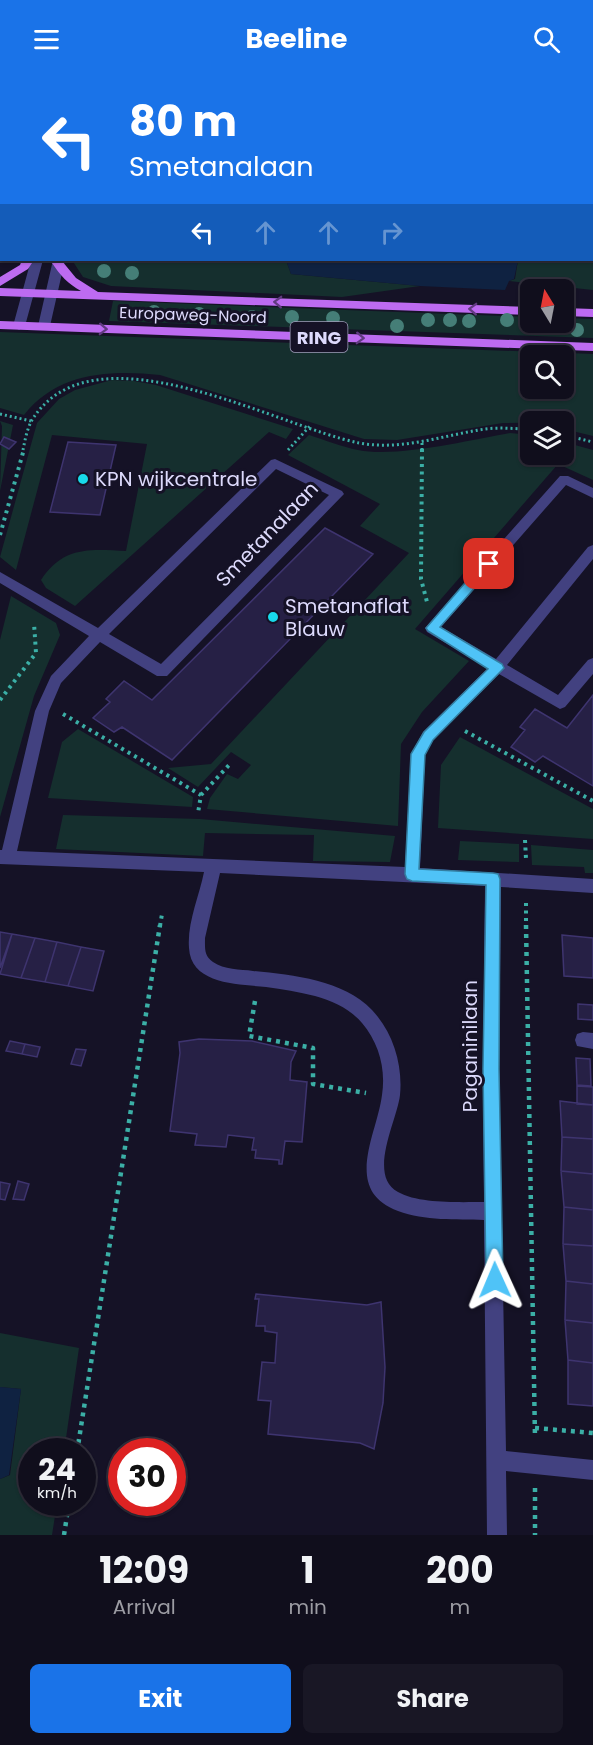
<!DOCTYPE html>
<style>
body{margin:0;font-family:Poppins,sans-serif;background:#191725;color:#f1f3f6;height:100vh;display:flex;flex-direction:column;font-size:22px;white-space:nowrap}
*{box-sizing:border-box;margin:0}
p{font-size:20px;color:#9c9ca3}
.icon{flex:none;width:33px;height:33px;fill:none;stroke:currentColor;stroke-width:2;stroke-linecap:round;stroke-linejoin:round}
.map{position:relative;height:1457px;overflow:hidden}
.panel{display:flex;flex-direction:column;background:#100e1c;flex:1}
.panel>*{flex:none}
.top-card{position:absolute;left:0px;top:0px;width:594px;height:183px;box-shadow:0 2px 4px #0004,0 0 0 2px #302e3b;background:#1a73e8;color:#fff;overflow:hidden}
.needle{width:39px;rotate:350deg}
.fabs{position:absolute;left:520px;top:201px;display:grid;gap:12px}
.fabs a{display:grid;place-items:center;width:54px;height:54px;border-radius:9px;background:#100e1c;box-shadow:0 2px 4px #0004,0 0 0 2px #302e3b;font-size:30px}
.speed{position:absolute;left:18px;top:1360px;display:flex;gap:12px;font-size:30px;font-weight:700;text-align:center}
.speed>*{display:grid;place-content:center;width:78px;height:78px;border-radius:50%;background:#100e1c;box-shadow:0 2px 4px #0004,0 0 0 2px #302e3b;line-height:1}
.speed small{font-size:15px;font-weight:400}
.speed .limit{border:9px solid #d22;background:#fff;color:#111}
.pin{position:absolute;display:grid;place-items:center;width:51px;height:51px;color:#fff;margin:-26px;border-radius:12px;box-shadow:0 3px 9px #0006}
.me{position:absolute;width:66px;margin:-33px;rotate:359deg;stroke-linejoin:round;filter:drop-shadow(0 0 4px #0008)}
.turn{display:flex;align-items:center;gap:21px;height:126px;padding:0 30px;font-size:27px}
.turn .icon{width:78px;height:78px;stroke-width:2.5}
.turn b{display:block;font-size:42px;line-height:51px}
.lanes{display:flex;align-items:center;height:57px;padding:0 30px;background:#0003;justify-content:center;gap:30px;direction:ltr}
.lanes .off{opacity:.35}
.eta{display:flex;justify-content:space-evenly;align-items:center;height:102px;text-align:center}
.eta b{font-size:36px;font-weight:700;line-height:42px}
.primary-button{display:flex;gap:12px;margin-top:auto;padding:12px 30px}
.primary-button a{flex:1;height:69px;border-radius:9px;background:#1a73e8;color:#fff;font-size:24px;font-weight:700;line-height:69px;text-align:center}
.primary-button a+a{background:#191725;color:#f1f3f6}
header{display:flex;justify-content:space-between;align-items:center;height:78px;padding:0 30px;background:#1a73e8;color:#fff;font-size:27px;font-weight:700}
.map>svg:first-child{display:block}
.green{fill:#152f2e;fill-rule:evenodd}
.water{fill:#0f2241}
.building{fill:#262045;stroke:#3e346f;stroke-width:1.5}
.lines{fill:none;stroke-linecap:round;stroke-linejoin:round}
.path-far2{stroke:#3bafa6;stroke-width:3;stroke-dasharray:2 3;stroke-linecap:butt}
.path-far1{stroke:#3bafa6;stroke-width:4;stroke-dasharray:3 4.5;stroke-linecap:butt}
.path{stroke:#3bafa6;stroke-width:4.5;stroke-dasharray:4 5;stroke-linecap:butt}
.minor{fill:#424180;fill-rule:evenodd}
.major{fill:#bd6bf1;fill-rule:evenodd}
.tree{fill:#457e77}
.oneway{stroke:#613a81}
.route{fill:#4fc3f7;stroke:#337fa1;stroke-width:1.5}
.poi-dot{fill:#18d9ea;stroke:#151226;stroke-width:2}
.labels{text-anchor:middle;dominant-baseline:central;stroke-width:6;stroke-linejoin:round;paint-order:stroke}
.far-street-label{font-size:16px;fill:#dddafc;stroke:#151226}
.shield{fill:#151226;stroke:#a19ebc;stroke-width:1.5}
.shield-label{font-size:18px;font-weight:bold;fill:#dddafc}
.poi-label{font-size:20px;fill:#dddafc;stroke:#151226;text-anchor:start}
.street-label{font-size:20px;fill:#dddafc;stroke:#151226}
</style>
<header><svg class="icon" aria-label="menu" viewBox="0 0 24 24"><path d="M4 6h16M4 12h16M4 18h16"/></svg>Beeline<svg class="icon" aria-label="search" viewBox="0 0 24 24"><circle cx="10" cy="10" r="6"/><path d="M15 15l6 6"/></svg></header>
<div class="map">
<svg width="593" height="1457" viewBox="0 0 593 1457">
<rect width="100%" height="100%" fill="#151226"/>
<!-- green -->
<path class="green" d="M593 164V212L509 203 515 201 518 182H592Z
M72 182H286L291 196 420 208 342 219 111 208 83 199Z
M113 223 531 239V244H564V240L593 241V260L109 243Z
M0 254 593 276V358L564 351V344L503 345 397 362 364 361 160 297C110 292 58 294 24 337L0 330ZM531 278H564V310H531Z
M112 302 134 303 156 307 293 351 286 361 269 354 75 528 46 510 41 502C63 468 90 471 126 473L147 366 52 357 16 492 0 479 37 345 59 321 75 312Z
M0 343 13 347 0 413 2 348Z
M510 355 531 357V376H564V364L593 372V402L558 386 415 551 469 583 422 634 401 666 398 748 207 731 210 720 227 696 238 701 251 687 231 674 198 709 168 690 211 686 409 475 360 448 380 426 288 377 309 357C325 362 342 369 358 372 397 380 469 362 510 355Z
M11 518 56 545 60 557 34 618 0 739V562Z
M78 651 193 719 192 729 48 720 62 664Z
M460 659 593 731V761L438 750 441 687Z
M63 737 200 741 395 758 390 784 313 783 314 757 205 755 203 778 56 771Z
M460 763 519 766V784L458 782Z
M531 767 593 772V795H585L584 789 532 787Z
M0 1255 79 1270 64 1374H32V1425H57L52 1457H0V1401L10 1397 21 1311 0 1309Z"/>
<!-- water -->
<path class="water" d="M286 182H518L514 201 509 203 505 212 420 208 291 196Z
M0 1309 21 1311 9 1397 0 1401Z"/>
<!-- building -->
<path class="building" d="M4 359 16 364 9 371 0 366Z
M68 364 116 367 100 437 50 434Z
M325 450 373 476 172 682 122 649 114 654 93 640 110 624 106 621 124 603 152 622Z
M593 617V708L543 678 535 684 511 669 525 652 520 649 535 631 567 650Z
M0 854 12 856 0 890Z
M12 856 35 860 21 900 0 896Z
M562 857 593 860V900L564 898Z
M35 860 57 864 45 904 21 900Z
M57 864 81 869 68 908 45 904Z
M81 869 104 873 93 913 68 908Z
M578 926 593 927V942L578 941Z
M199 961 252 963 296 973 291 984 290 1002 307 1004 302 1064 285 1063 282 1086H279V1082L255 1080 256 1072H252L254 1060 228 1057 226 1069 195 1067 197 1056 170 1053 180 975 179 964Z
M10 963 25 966 22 976 6 973Z
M25 966 40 969 37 979 22 976Z
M76 971 86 972 81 988 71 986Z
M576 980 590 981 591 1008 577 1007Z
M577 1008 593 1009V1027L577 1026Z
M560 1023 593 1027V1061L562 1059Z
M562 1059 593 1061V1096L561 1093Z
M561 1093 593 1096V1132L564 1129Z
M18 1103 29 1106 24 1122 13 1121Z
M0 1104 10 1106 5 1122 0 1121Z
M564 1129 593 1132V1168L563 1166Z
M563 1166 593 1168V1206L566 1203Z
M566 1203 593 1206V1245L565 1242Z
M256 1216 367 1227 381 1224 385 1289 383 1325 374 1371 360 1365 268 1356 271 1323 258 1322 262 1284 275 1285 277 1255 265 1253V1248H256L259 1221H255Z
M565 1242 593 1245V1285L568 1282Z
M568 1282 593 1285V1328L568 1326Z"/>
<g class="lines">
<!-- path-far2 -->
<path class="path-far2" d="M0 80 2 77
M0 336 31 343
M564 357 593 364
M23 372C25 362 27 351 32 342 93 244 276 348 359 365 402 373 444 357 485 351 500 349 516 351 531 351
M288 372 310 348
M422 372V364"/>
<!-- path-far1 -->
<path class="path-far1" d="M422 371 421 501 427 524
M0 457 24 371
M0 622 36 575 34 545
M63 636 201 717 198 735
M465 653 593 723
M201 717 231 685
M525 762 526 781
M526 825V848
M160 848 162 836"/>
<!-- path -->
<path class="path" d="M526 847 535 1360
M255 923 249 958 313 970V1006L366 1015
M535 1350 593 1355
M77 1374 160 847
M535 1410V1457
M64 1457 69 1425"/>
<!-- minor -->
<path class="minor" d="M84 0H94L83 2Z
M516 0H526L527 2H517Z
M592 26H593V32H592Z
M31 182H43L25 248 19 252 13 248Z
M53 182H65L50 248 44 252 38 248Z
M275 381 342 413 344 416 167 598H157L100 564 61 605 49 633 17 773 405 789 411 676 423 654 488 590 427 554 425 550 560 398H568L593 410V420L566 407 441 549 496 581 588 469 593 467V481L507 587 558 617 588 582 593 580V596L565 629 560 631 499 596 433 662 425 676 420 790 593 801V815L501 809 499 991 506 1373 593 1382V1402L506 1393 507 1457H487L484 1142C456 1141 425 1143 398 1133 342 1112 377 1057 382 1017 386 991 379 965 362 945 350 931 333 923 315 918 299 914 282 911 266 909 239 906 191 907 189 870 187 845 199 819 204 794L0 786V772H2L35 633 51 598 89 558 0 505V494L98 550 271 382ZM276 391 329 417 161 586 109 556ZM220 795 485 808 483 991 484 1124C460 1124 419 1126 398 1114 367 1097 397 1043 400 1017 403 987 393 954 372 932 343 902 293 897 253 893 240 891 224 892 213 884 204 878 205 871 205 860Z
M583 954 593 955V971L577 968 575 962 577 956Z"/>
<!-- major -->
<path class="major" d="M22 182H34L28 191 0 208V199L20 187Z
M58 182 62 183 76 200 98 214 531 229V237L0 218V210L81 213C68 206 60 197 52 185Z
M564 230 593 231V239L564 238Z
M0 243 593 265V273L0 251Z"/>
</g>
<!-- trees -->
<g class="tree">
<circle cx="104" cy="193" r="7"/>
<circle cx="132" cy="195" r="7"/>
<circle cx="154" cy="234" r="7"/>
<circle cx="199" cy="236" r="7"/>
<circle cx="252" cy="239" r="7"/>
<circle cx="292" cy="239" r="7"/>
<circle cx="333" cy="240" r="7"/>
<circle cx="428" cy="242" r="7"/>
<circle cx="450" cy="242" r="7"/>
<circle cx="507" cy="242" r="7"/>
<circle cx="469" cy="243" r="7"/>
<circle cx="397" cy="248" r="7"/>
<circle cx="577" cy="252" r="7"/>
</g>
<!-- one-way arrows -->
<defs><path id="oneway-chevron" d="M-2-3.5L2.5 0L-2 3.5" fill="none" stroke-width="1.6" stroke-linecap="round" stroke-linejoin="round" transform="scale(1.5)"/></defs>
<g class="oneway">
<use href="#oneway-chevron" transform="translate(278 224) rotate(-178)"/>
<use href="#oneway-chevron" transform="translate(473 231) rotate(-178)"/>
<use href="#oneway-chevron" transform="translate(103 251) rotate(2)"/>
<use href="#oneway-chevron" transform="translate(360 260) rotate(2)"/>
</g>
<!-- route -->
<path class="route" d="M489 481 495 486 493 489 440 549 502 586 504 590 433 662 425 677 419 791 493 795 498 796 500 801 499 991 503 1202 501 1208 495 1210 489 1208 486 1202 483 991 486 807 412 803 407 801 405 796 411 676 424 654 488 591 428 553 426 550 484 483Z"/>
<!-- markers -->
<g class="poi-dot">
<circle cx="83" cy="401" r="6"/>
<circle cx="273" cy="539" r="6"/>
</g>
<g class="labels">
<!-- far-street labels -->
<g class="far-street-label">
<text transform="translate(193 237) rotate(2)">Europaweg-Noord</text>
</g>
<!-- shield labels -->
<rect class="shield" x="290.5" y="244" width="57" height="30" rx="4.5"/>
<g class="shield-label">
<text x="319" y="259">RING</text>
</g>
<!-- poi labels -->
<g class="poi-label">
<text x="95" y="401">KPN wijkcentrale</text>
<text x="285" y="528">Smetanaflat<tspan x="285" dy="23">Blauw</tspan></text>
</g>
<!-- street labels -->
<g class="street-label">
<text transform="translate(267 456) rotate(-46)">Smetanalaan</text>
<text transform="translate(470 968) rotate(-90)">Paganinilaan</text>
</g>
</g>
</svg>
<div class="fabs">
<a><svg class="needle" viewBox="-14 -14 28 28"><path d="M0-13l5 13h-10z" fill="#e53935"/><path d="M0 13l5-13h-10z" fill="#9c9ca3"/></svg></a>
<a><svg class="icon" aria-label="search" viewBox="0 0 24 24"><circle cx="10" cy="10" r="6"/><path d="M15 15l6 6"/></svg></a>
<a><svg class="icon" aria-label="layers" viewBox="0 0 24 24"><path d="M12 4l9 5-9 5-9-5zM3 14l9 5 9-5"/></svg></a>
</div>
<div class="speed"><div>24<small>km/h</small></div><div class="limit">30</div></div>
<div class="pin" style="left:489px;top:486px;background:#d93025"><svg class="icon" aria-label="arrive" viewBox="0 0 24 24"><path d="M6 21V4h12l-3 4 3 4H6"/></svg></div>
<svg class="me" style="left:495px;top:1202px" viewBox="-20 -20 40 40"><path d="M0-17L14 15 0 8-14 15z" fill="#4fc3f7" stroke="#fff" stroke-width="4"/></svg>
<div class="top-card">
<div class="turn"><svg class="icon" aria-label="left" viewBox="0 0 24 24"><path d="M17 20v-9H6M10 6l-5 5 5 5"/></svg><div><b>80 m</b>Smetanalaan</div></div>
<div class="lanes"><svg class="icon" aria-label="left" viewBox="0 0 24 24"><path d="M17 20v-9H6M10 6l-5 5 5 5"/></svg><svg class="icon off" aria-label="ahead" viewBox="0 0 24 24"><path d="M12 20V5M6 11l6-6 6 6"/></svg><svg class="icon off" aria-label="ahead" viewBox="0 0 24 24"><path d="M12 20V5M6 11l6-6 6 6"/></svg><svg class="icon off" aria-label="right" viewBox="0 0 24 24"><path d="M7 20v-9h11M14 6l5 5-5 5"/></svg></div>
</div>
</div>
<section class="panel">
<div class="eta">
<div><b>12:09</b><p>Arrival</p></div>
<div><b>1</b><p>min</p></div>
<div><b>200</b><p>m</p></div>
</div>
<div class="primary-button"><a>Exit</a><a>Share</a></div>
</section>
